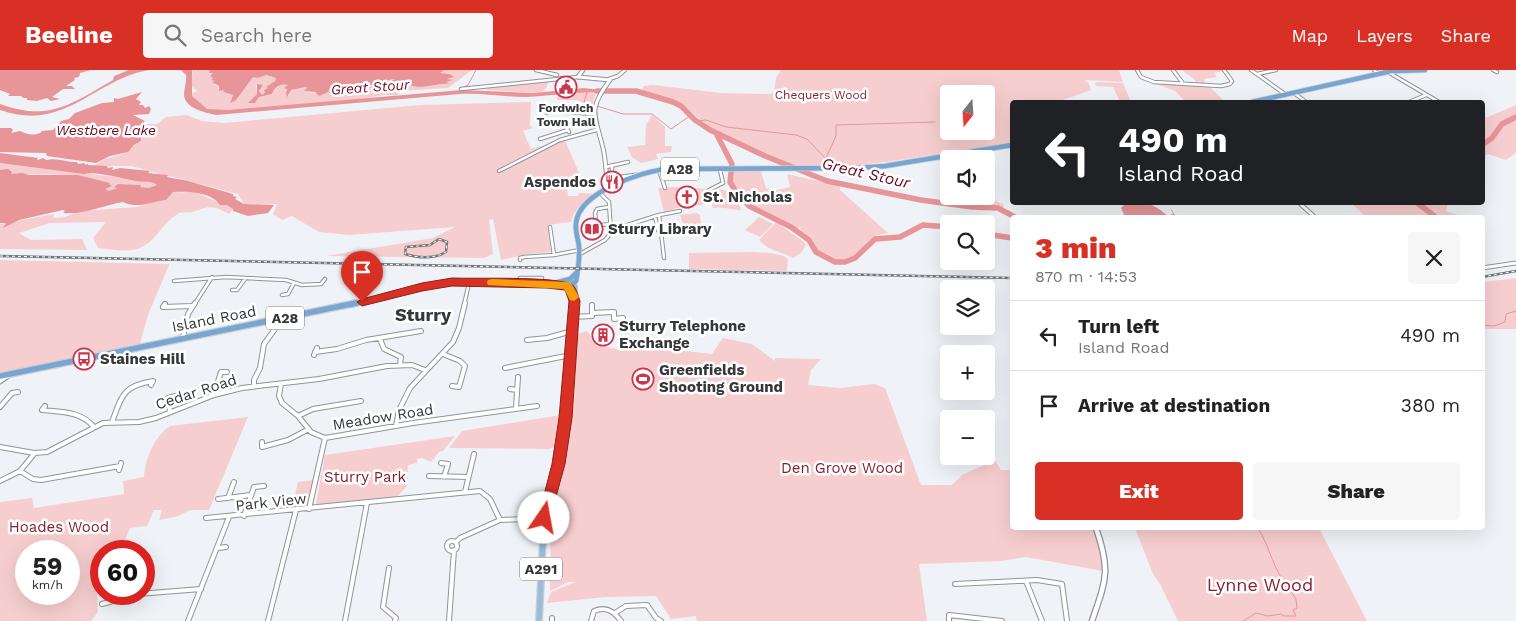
<!DOCTYPE html>
<meta charset="utf-8">
<style>
body{margin:0;font-family:"Work Sans",sans-serif;background:#f6f6f6;color:#222;height:100vh;display:flex;flex-direction:column;font-size:19px;white-space:nowrap}
*{box-sizing:border-box;margin:0}
p{font-size:16px;color:#767676}
.icon{flex:none;width:28px;height:28px;fill:none;stroke:currentColor;stroke-width:2;stroke-linecap:round;stroke-linejoin:round}
.map{position:relative;flex:1;overflow:hidden}
.side{position:absolute;left:1010px;top:145px;width:475px;height:315px;display:flex;flex-direction:column;background:#fff;border-radius:5px;box-shadow:0 5px 20px #0002}
.side>*{flex:none}
.banner{position:absolute;left:1010px;top:30px;width:475px;height:105px;border-radius:5px;box-shadow:0 5px 20px #0002;background:#202124;color:#fff;overflow:hidden}
.needle{width:32px;rotate:197deg}
.controls{position:absolute;left:940px;top:15px;display:grid;gap:10px}
.controls a{display:grid;place-items:center;width:55px;height:55px;border-radius:5px;background:#fff;box-shadow:0 5px 20px #0002;font-size:25px}
.speed{position:absolute;left:15px;top:470px;display:flex;gap:10px;font-size:25px;font-weight:700;text-align:center}
.speed>*{display:grid;place-content:center;width:65px;height:65px;border-radius:50%;background:#fff;box-shadow:0 5px 20px #0002;line-height:1}
.speed small{font-size:12px;font-weight:400}
.speed .limit{border:8px solid #d22;background:#fff;color:#111}
.pin{position:absolute;display:grid;place-items:center;width:42px;height:42px;color:#fff;margin:-51px -21px;border-radius:50% 50% 50% 0;rotate:-45deg;box-shadow:0 0 5px #0007}
.pin .icon{rotate:45deg}
.me{position:absolute;width:55px;margin:-28px;rotate:12deg;stroke-linejoin:round;filter:drop-shadow(0 0 4px #0008)}
.turn{display:flex;align-items:center;gap:18px;height:105px;padding:0 25px;font-size:22px}
.turn .icon{width:65px;height:65px;stroke-width:2.5}
.turn b{display:block;font-size:35px;line-height:42px}
.round{display:grid;place-items:center;flex:none;width:52px;height:52px;border-radius:5px;background:#f6f6f6}
.head{display:flex;align-items:center;justify-content:space-between;height:85px;padding:0 25px}
h1{font-size:30px;font-weight:800;line-height:38px;color:#d93025}
.cta{display:flex;gap:10px;margin-top:auto;padding:10px 25px}
.cta a{flex:1;height:58px;border-radius:5px;background:#d93025;color:#fff;font-size:20px;font-weight:800;line-height:58px;text-align:center}
.cta a+a{background:#f6f6f6;color:#222}
ul{padding:0;list-style:none}
li{display:flex;align-items:center;gap:15px;height:70px;padding:0 25px;border-top:1px solid #e0e0e0}
li div{flex:1}
li b{display:block;font-size:19px}
li em{font-style:normal}
header{display:flex;align-items:center;gap:30px;box-sizing:border-box;height:70px;padding:0 25px;background:#d93025;color:#fff}
header strong{font-size:24px}
nav{display:flex;gap:28px;margin-inline-start:auto;font-size:18px}
.search{width:350px;height:45px;background:#f6f6f6;display:flex;align-items:center;gap:12px;box-sizing:border-box;padding:0 18px;border-radius:5px;color:#767676;font-size:19px}
.map>svg:first-child{display:block}
.green{fill:#f7cecf;fill-rule:evenodd}
.water{fill:#e79598}
.lines{fill:none;stroke-linecap:round;stroke-linejoin:round}
.stream{stroke:#e79598;stroke-width:1}
.river{stroke:#e79598;stroke-width:5.5}
.minor-far1-casing{stroke:#909498;stroke-width:4.5}
.minor-casing{stroke:#909498;stroke-width:6}
.tertiary-far1-casing{stroke:#909498;stroke-width:5}
.tertiary-casing{stroke:#909498;stroke-width:7}
.primary-far1-casing{stroke:#cfcfcf;stroke-width:6}
.primary-casing{stroke:#cfcfcf;stroke-width:8}
.trunk-far1-casing{stroke:#cfcfcf;stroke-width:6}
.trunk-casing{stroke:#cfcfcf;stroke-width:8}
.minor-far1{stroke:#fff;stroke-width:2.5}
.minor{stroke:#fff;stroke-width:4}
.tertiary-far1{stroke:#fff;stroke-width:3}
.tertiary{stroke:#fff;stroke-width:4.5}
.primary-far1{stroke:#9abcdd;stroke-width:4.5}
.primary{stroke:#9abcdd;stroke-width:5.5}
.trunk-far1{stroke:#78a6d2;stroke-width:4.5}
.trunk{stroke:#78a6d2;stroke-width:5.5}
.rail-casing{stroke:#737678;stroke-width:2.5}
.rail{stroke:#fff;stroke-width:1;stroke-dasharray:3;stroke-linecap:butt}
.route{fill:#d93025;stroke:#8d1f18}
.slow{fill:#f59e0b}
.labels{text-anchor:middle;dominant-baseline:central;stroke-width:5;stroke-linejoin:round;paint-order:stroke}
.far-park-label{font-size:12px;fill:#822230;stroke:#fff}
.far-poi-label{font-size:12px;font-weight:bold;fill:#353738;stroke:#fff}
.far-water-label{font-size:14px;font-style:italic;fill:#6d0a20;stroke:#fff}
.shield{fill:#fff;stroke:#727374;stroke-width:1}
.shield-label{font-size:14px;font-weight:bold;fill:#353738}
.poi-label{font-size:15px;font-weight:bold;fill:#353738;stroke:#fff;text-anchor:start}
.street-label{font-size:15px;fill:#353738;stroke:#fff}
.park-label{font-size:15px;fill:#822230;stroke:#fff}
.water-label{font-size:16px;font-style:italic;fill:#6d0a20;stroke:#fff}
.quarter-label{font-size:18px;font-weight:bold;fill:#353738;stroke:#fff}
.near-park-label{font-size:18px;fill:#822230;stroke:#fff}
</style>
<header>
<strong>Beeline</strong>
<div class="search"><svg class="icon" aria-label="search" viewBox="0 0 24 24"><circle cx="10" cy="10" r="6"/><path d="M15 15l6 6"/></svg>Search here</div>
<nav><a>Map</a><a>Layers</a><a>Share</a></nav>
</header>
<div class="map">
<svg width="1516" height="551" viewBox="0 0 1516 551">
<rect width="100%" height="100%" fill="#eff3f7"/>
<!-- green -->
<path class="green" d="M193 0H208L213 3 210 6 213 8 211 9 216 11 215 15 219 16 218 19H222L233 25 230 32 253 6 258 8 265 5 277 8 262 25 259 21 263 15H256L257 24 249 32 255 33 259 27 272 24C276 18 280 12 289 15L286 21 288 26 291 20 307 17 305 21C318 24 322 26 331 17L330 22C350 19 373 13 397 9L367 18 440 15 452 10 445 9 452 8 449 4 437 3 444 0H472L448 18 397 21 398 25H384L344 32 258 40 217 41 201 37 189 25 197 21 191 16Z
M781 0H1119L1123 12 1086 10 1085 11 1088 12 1091 20 1057 32H1012V73L893 91 841 97 801 98 762 83 710 58 682 34 641 21 644 16 653 15 721 23 769 24 774 22 776 8ZM949 24H986V61H949Z
M1182 0H1224L1225 1 1214 3 1217 7 1204 9 1206 15 1196 14 1195 10Z
M549 11 546 18 541 23 487 20 488 17Z
M1098 12 1123 13 1131 32H1120L1113 17 1096 16 1095 13Z
M1156 14 1209 16 1225 32H1186L1175 21Z
M578 22H596L592 37 578 30H557V24Z
M531 32 530 55 533 58 523 61 531 79 565 70 579 103 566 108 568 126H578L579 123 596 124C585 132 574 138 571 152L548 155 551 182 528 184 501 190 493 149 489 150 493 184 484 188 326 186 433 168 455 157 349 165 319 162 292 146 282 150 273 144 277 134H244L238 124 131 96H94C107 86 113 88 125 83 130 80 135 74 141 71L142 59 148 54H157L166 47 186 45 202 51 224 53 420 35Z
M1516 35V83L1506 90 1488 84 1483 87V49Z
M652 45 665 57V76H672L671 82 656 84 658 89 641 93 632 87 627 77 645 75 646 55Z
M0 93 150 111 157 115 149 118 139 117 140 115 118 114 117 118 108 121 106 120 111 116 104 112 78 105 10 104 12 102 0 100Z
M734 101H761L766 118 773 121 790 117 787 104 840 116V120L888 163C881 164 875 165 870 170 857 181 842 204 821 185 816 180 815 174 812 169 809 165 803 163 800 159L801 157 797 158 750 135 745 131 731 111Z
M676 117 725 120 739 134 741 140C731 140 724 136 713 138L709 121 702 135 680 137 664 142 658 118Z
M986 117 997 132 1003 134 1004 137 980 136 976 126H986Z
M191 120 224 135H227L233 139 229 144C213 135 209 136 193 142 188 143 182 141 178 144 164 151 157 169 144 176 130 184 112 179 98 178L93 168 106 152 50 153 19 163 31 170 82 169 87 180 0 179V154L54 144 53 148 65 147 79 141 137 137 153 131 166 130 173 122 182 123Z
M1351 133H1413L1434 147H1366Z
M1418 133H1448L1446 141 1464 147H1442Z
M697 143 700 145 701 155 684 157 680 145Z
M759 147 773 154 760 167 745 160Z
M776 152 804 172 806 175 801 183 793 188C778 180 772 183 759 170Z
M753 182C765 183 778 182 788 189L787 201 689 199V183Z
M0 190 169 194V195L148 245 140 274 0 303Z
M1516 208V259H1483V212Z
M587 261 597 276 625 280 627 274 712 284 723 268 752 274 775 291V288L821 289 811 300 808 315 841 318 874 314 885 318 921 415H952L962 405 984 395 980 386H986V376L1001 400H1012V458H1093L1100 482 1103 501 1026 487 1001 491 919 494 927 551H697L696 546 671 549 656 526 606 527 547 533 551 522 575 512H568L550 521 551 434 570 335 574 336 577 264Z
M561 345 559 374 550 379 449 378 462 361Z
M248 347 209 440H190L178 446 159 450 162 440H154L147 456 130 458 120 481H101V518L97 525 98 542 91 551H0V432L32 428 34 438 124 424 123 411 144 407C145 389 154 367 170 356ZM26 481H69V524H26Z
M455 366 443 381 439 382 431 392 422 388 417 389V393L408 395 407 416 396 428 317 436 316 434 325 385Z
M313 410 308 434 306 437 292 439 298 412Z
M1135 458H1319L1367 551H1178L1160 514 1153 504Z"/>
<!-- water -->
<path class="water" d="M0 0H91L80 3 79 7 74 8 75 10 66 16H72L75 19H63L52 27 60 29 51 31 47 28 37 31 27 30V28H23L21 26H8L10 24 0 20Z
M129 0H149C94 9 65 63 0 40V34C49 52 71 34 113 10L114 6Z
M181 0H192V26L207 39 228 40 462 20 534 23 584 18 600 20 598 22C573 22 550 26 526 27 504 27 483 23 460 24L216 45C207 43 185 39 184 25 184 18 187 11 186 5Z
M208 0H444L440 3 449 4 454 7 447 9 453 10 446 12 450 13 421 17 404 15 381 18H366L387 13 395 9C385 10 377 14 367 16 351 19 343 21 329 23L331 17 328 22 319 26 315 22 304 21 307 18 306 17 291 20 287 27 286 23 287 19 284 18 288 15C280 13 275 17 272 24L259 27 255 33H248L257 24V14L263 15 259 21 262 25 265 22 264 20 268 18 266 17 275 11 276 8 266 5 258 8 253 7 236 30 230 33 233 25 224 22 223 20 219 21V16L212 12 215 11 211 10 213 8 210 6 213 3H209L210 1Z
M142 22 136 29 141 32 139 35H143L145 38 149 36 151 39 149 44 133 45 145 51 142 54H148L141 61V71L134 75 128 82 110 86 96 93 47 86 46 83 0 82V58H11L13 60 11 63 20 61C28 65 34 66 42 62L41 61 53 60 61 51 69 49 75 43 102 33 114 32V28L118 29Z
M0 83 38 88 37 90H38L43 88 46 90C58 87 69 93 77 92L78 94 84 93 86 95 88 93V95L107 96 108 98 113 97 112 100 120 98 150 101 148 103 168 105 167 107 188 111 233 124V126L237 127 235 129 244 134 274 135 268 143 248 146 233 141V139L227 135H220C212 122 187 121 173 122L166 130C151 132 136 139 123 132 105 135 82 145 63 143L65 141 63 140 19 150 3 158 6 153H0V100L8 99 12 102 11 104 22 103 29 105H78L110 113 109 114 112 116 106 119 108 121 117 118 114 117 118 114 141 115 140 117 149 118 157 115C150 110 148 113 136 111 124 109 95 101 84 104L0 93Z
M1125 134C1148 134 1150 131 1168 146L1173 144 1170 137 1176 147H1125L1121 138Z"/>
<g class="lines">
<!-- stream -->
<path class="stream" d="M464 17 468 15 476 0
M587 22 584 32 593 35
M597 36 623 44H652L671 59 690 46
M696 51 706 50 726 57 796 65 807 69 829 92
M826 88 836 66V55L935 52
M1482 255 1494 256 1505 252 1506 244 1516 241
M1243 551 1256 543 1268 546 1281 544 1284 546H1296L1293 540 1297 538 1296 529 1287 515 1284 517 1280 513 1282 509C1271 491 1269 476 1258 458"/>
<!-- river -->
<path class="river" d="M597 21H636L673 32 681 36 695 50 710 60 765 86 827 111 921 130 972 137 998 138 1017 148
M717 65 732 94 730 112 736 122 749 136 791 157 809 170 816 182 835 192H845L855 188 875 169 900 167 923 155 949 157
M1482 75 1492 68 1502 54 1516 47
M1416 132 1437 148
M986 164 1012 168"/>
<!-- minor-far1 casing -->
<g class="minor-far1-casing">
<path id="minor-far1" d="M536 0 557 5
M1137 0 1141 7 1154 12 1221 16 1230 14 1232 11 1224 0
M1173 0 1182 12
M1251 0 1285 24
M1374 0 1378 3
M1493 0 1497 2
M1388 2 1439 32
M1257 4 1276 0
M561 8 563 18
M609 9 618 6 625 0
M461 19 578 7
M1294 23 1306 32
M1409 32 1426 25
M547 43 551 41 594 44
M566 57 569 62
M540 69 568 60
M612 95V103
M606 97 628 92
M659 100 665 118
M499 101 560 70 596 60
M709 120 723 113 720 100
M609 137 597 139 595 143 596 153 601 155 611 154
M659 145 664 188
M655 146 658 160 662 165
M550 157 554 185
M612 160 659 145 680 141
M580 184 605 170 611 163 609 132 601 124
M520 190V188L524 187 554 185 580 180
M174 211 226 207 286 210 302 215 321 214 325 209
M518 213 520 208H542
M232 220H237L245 209
M282 225 288 224 294 213
M194 235 212 207
M464 235 469 213"/>
</g>
<!-- minor casing -->
<g class="minor-casing">
<path id="minor" d="M165 234 163 237 192 236
M592 235V243
M573 247 592 246V243L614 242V249L623 248
M183 267 188 244 195 233
M380 269 384 279 401 287 400 295
M527 270 547 268 572 261
M315 282 337 279 366 270 421 261
M443 284 460 291 465 296 459 317 452 316
M314 285 317 278
M505 298 571 285
M281 314 279 326 282 333 298 346 311 362 325 368 413 353 537 336
M254 316V310L260 298 264 274 275 259 278 249
M510 319 517 320
M214 324 221 302H227
M45 336 42 340C61 342 81 341 94 357
M0 337 12 323 18 322
M516 338 518 307
M170 342 168 328 175 326
M298 346 313 339 361 331
M112 352C122 325 123 316 153 311L151 315
M396 356 399 340 410 318 453 272 459 258 465 233
M262 372V377L288 370 307 360
M0 377 34 383 47 382 103 353 139 352 156 348 214 325 242 318 319 309 387 296 412 295 425 300
M441 393 448 394 444 407
M119 400 121 393
M20 401 33 409 41 410 120 396
M429 406 468 407
M0 411 20 401 34 384
M465 422 474 384
M228 428 234 412
M218 429 251 425
M309 439 325 368
M244 446 254 417 264 416
M206 448 480 421 490 429 500 450
M447 476a5 5 0 1 1 10 0a5 5 0 1 1-10 0Z
M456 472 460 468 500 450 544 448
M218 478 226 477
M389 498 383 537 396 548 395 551
M1026 511 1042 551
M955 514 1037 510 1062 514 1067 551
M102 534 138 524 201 519
M615 543 626 536 647 535 656 548 661 551
M552 548V551
M188 551 229 447
M268 551 296 440
M345 551 367 433
M449 551 454 480
M591 551 594 541C606 536 614 541 621 551
M949 551V545L1002 551"/>
</g>
<!-- tertiary-far1 casing -->
<g class="tertiary-far1-casing">
<path id="tertiary-far1" d="M578 7 610 10C587 40 595 45 603 78 606 91 606 104 608 117L611 118
M578 7 583 0
M607 109 636 105
M1298 132 1316 148
M1482 198 1516 193"/>
</g>
<!-- tertiary casing -->
<g class="tertiary-casing">
<path id="tertiary" d="M0 311 7 306
M1092 551C1106 510 1111 501 1096 458"/>
</g>
<!-- primary-far1 casing -->
<g class="primary-far1-casing">
<path id="primary-far1" d="M570 209 575 216V235
M567 211V216L574 228"/>
</g>
<!-- primary casing -->
<g class="primary-casing">
<path id="primary" d="M539 551 544 448 564 364 575 233"/>
</g>
<!-- trunk-far1 casing -->
<g class="trunk-far1-casing">
<path id="trunk-far1" d="M1393 1 1425 0
M1252 32 1396 0
M555 213 570 209 576 203
M350 235 443 213 571 215 576 211C578 200 580 188 579 176 578 169 575 161 576 153 579 122 642 101 668 99L856 98 885 96 1012 75"/>
</g>
<!-- trunk casing -->
<g class="trunk-casing">
<path id="trunk" d="M0 306 356 233"/>
</g>
<!-- minor-far1 -->
<use href="#minor-far1" class="minor-far1"/>
<!-- minor -->
<use href="#minor" class="minor"/>
<!-- tertiary-far1 -->
<use href="#tertiary-far1" class="tertiary-far1"/>
<!-- tertiary -->
<use href="#tertiary" class="tertiary"/>
<!-- primary-far1 -->
<use href="#primary-far1" class="primary-far1"/>
<!-- primary -->
<use href="#primary" class="primary"/>
<!-- trunk-far1 -->
<use href="#trunk-far1" class="trunk-far1"/>
<!-- trunk -->
<use href="#trunk" class="trunk"/>
<!-- rail casing -->
<g class="rail-casing">
<path id="rail" d="M439 169 447 172 446 182C434 189 418 188 405 184L406 177 430 175Z
M0 186 1012 208
M1482 207 1516 201"/>
</g>
<!-- rail -->
<use href="#rail" class="rail"/>
</g>
<!-- route -->
<path class="route" d="M452 208C475 209 553 206 571 214 576 216 578 226 580 231L572 348 565 394 549 452 544 454 539 452 538 448 552 394 559 348 569 231 565 220 547 218 452 216 422 221 362 236 357 232 362 229 422 213Z"/>
<!-- slow -->
<path class="slow" d="M492 209 567 212 571 213 579 227 574 231 570 230 564 219 488 215 487 212 488 210Z"/>
<!-- icons -->
<defs>
<g id="civic-ring" transform="scale(1.125)"><circle r="9.5" fill="#fff" stroke="#c8374d" stroke-width="1.5"/><path d="M-.6-6.5H3V-4.5H.6V-3L4-1V1h2V6H-6V1h2V-1L-.6-3ZM-1.2 2.5V6h2.4V2.5Z" fill="#c8374d"/></g>
<g id="restaurant-ring" transform="scale(1.125)"><circle r="9.5" fill="#fff" stroke="#c8374d" stroke-width="1.5"/><path d="M-5-6h1v4h1v-4h1v4h1v-4h1v5L-1.5 .5V6h-2V.5L-5-1ZM5-6V6H3V1.5H1.5Q1.5-4 5-6Z" fill="#c8374d"/></g>
<g id="church-ring" transform="scale(1.125)"><circle r="9.5" fill="#fff" stroke="#c8374d" stroke-width="1.5"/><path d="M-1.2-6h2.4v3.5h3.3v2.4h-3.3V6h-2.4V-.1h-3.3v-2.4h3.3Z" fill="#c8374d"/></g>
<g id="library-ring" transform="scale(1.125)"><circle r="9.5" fill="#fff" stroke="#c8374d" stroke-width="1.5"/><path d="M-6-4Q-3-5.5-.7-3.5V5Q-3 3-6 4ZM6-4Q3-5.5 .7-3.5V5Q3 3 6 4Z" fill="#c8374d"/></g>
<g id="building-ring" transform="scale(1.125)"><circle r="9.5" fill="#fff" stroke="#c8374d" stroke-width="1.5"/><path d="M-4-6H4V6H1V3H-1V6H-4ZM-2.5-4.3h1.7v1.8h-1.7ZM.8-4.3h1.7v1.8H.8ZM-2.5-1h1.7V.8h-1.7ZM.8-1h1.7V.8H.8Z" fill="#c8374d"/></g>
<g id="bus-ring" transform="scale(1.125)"><circle r="9.5" fill="#fff" stroke="#c8374d" stroke-width="1.5"/><path d="M-5-6H5V4H4V6H2V4H-2V6H-4V4H-5ZM-3.5-4V0h7V-4ZM-3.5 1.2v1.5H-2V1.2ZM2 1.2v1.5H3.5V1.2Z" fill="#c8374d"/></g>
<g id="stadium-ring" transform="scale(1.125)"><circle r="9.5" fill="#fff" stroke="#c8374d" stroke-width="1.5"/><path d="M0-5a6.5 5 0 1 0 0 10a6.5 5 0 1 0 0-10ZM-3.5-1.8h7v3.6h-7Z" fill="#c8374d"/></g>
</defs>
<g fill-rule="evenodd">
<use href="#civic-ring" x="566" y="17"/>
<use href="#restaurant-ring" x="612" y="112"/>
<use href="#church-ring" x="687" y="127"/>
<use href="#library-ring" x="592" y="159"/>
<use href="#building-ring" x="603" y="265"/>
<use href="#bus-ring" x="84" y="289"/>
<use href="#stadium-ring" x="643" y="309"/>
</g>
<g class="labels">
<!-- far-park labels -->
<g class="far-park-label">
<text x="821" y="25">Chequers Wood</text>
</g>
<!-- far-poi labels -->
<g class="far-poi-label">
<text x="566" y="38">Fordwich<tspan x="566" dy="14">Town Hall</tspan></text>
</g>
<!-- far-water labels -->
<g class="far-water-label">
<text transform="translate(370 17) rotate(-4)">Great Stour</text>
<text x="106" y="60">Westbere Lake</text>
</g>
<!-- shield labels -->
<g class="shield">
<rect x="661" y="87.5" width="38" height="23" rx="4"/>
<rect x="266" y="236.5" width="38" height="23" rx="4"/>
<rect x="520" y="487.5" width="42" height="23" rx="4"/>
</g>
<g class="shield-label">
<text x="680" y="99">A28</text>
<text x="285" y="248">A28</text>
<text x="541" y="499">A291</text>
</g>
<!-- poi labels -->
<g class="poi-label">
<text x="596" y="112" text-anchor="end">Aspendos</text>
<text x="703" y="127">St. Nicholas</text>
<text x="608" y="159">Sturry Library</text>
<text x="619" y="256">Sturry Telephone<tspan x="619" dy="17">Exchange</tspan></text>
<text x="100" y="289">Staines Hill</text>
<text x="659" y="300">Greenfields<tspan x="659" dy="17">Shooting Ground</tspan></text>
</g>
<!-- street labels -->
<g class="street-label">
<text transform="translate(214 249) rotate(-11)">Island Road</text>
<text transform="translate(196 322) rotate(-18)">Cedar Road</text>
<text transform="translate(383 347) rotate(-9)">Meadow Road</text>
<text transform="translate(271 432) rotate(-6)">Park View</text>
</g>
<!-- park labels -->
<g class="park-label">
<text x="842" y="398">Den Grove Wood</text>
<text x="365" y="407">Sturry Park</text>
<text x="59" y="457">Hoades Wood</text>
</g>
<!-- water labels -->
<g class="water-label">
<text transform="translate(866 103) rotate(13)">Great Stour</text>
</g>
<!-- quarter labels -->
<g class="quarter-label">
<text x="423" y="244">Sturry</text>
</g>
<!-- near-park labels -->
<g class="near-park-label">
<text x="1260" y="514">Lynne Wood</text>
</g>
</g>
</svg>
<div class="controls">
<a><svg class="needle" viewBox="-14 -14 28 28"><path d="M0-13l5 13h-10z" fill="#e53935"/><path d="M0 13l5-13h-10z" fill="#767676"/></svg></a>
<a><svg class="icon" aria-label="sound" viewBox="0 0 24 24"><path d="M4 9h4l5-4v14l-5-4H4zM17 9q2 3 0 6"/></svg></a>
<a><svg class="icon" aria-label="search" viewBox="0 0 24 24"><circle cx="10" cy="10" r="6"/><path d="M15 15l6 6"/></svg></a>
<a><svg class="icon" aria-label="layers" viewBox="0 0 24 24"><path d="M12 4l9 5-9 5-9-5zM3 14l9 5 9-5"/></svg></a>
<a>+</a>
<a>−</a>
</div>
<div class="speed"><div>59<small>km/h</small></div><div class="limit">60</div></div>
<div class="pin" style="left:362px;top:232px;background:#d93025"><svg class="icon" aria-label="arrive" viewBox="0 0 24 24"><path d="M6 21V4h12l-3 4 3 4H6"/></svg></div>
<svg class="me" style="left:544px;top:448px" viewBox="-20 -20 40 40"><circle r="19" fill="#fff"/><path d="M0-13L10 11 0 6-10 11z" fill="#d93025"/></svg>
<div class="banner">
<div class="turn"><svg class="icon" aria-label="left" viewBox="0 0 24 24"><path d="M17 20v-9H6M10 6l-5 5 5 5"/></svg><div><b>490 m</b>Island Road</div></div>
</div>
<section class="side">
<div class="head"><div><h1>3 min</h1><p>870 m · 14:53</p></div><a class="round"><svg class="icon" aria-label="close" viewBox="0 0 24 24"><path d="M6 6l12 12M18 6L6 18"/></svg></a></div>
<ul>
<li><svg class="icon" aria-label="left" viewBox="0 0 24 24"><path d="M17 20v-9H6M10 6l-5 5 5 5"/></svg><div><b>Turn left</b><p>Island Road</p></div><em>490 m</em></li>
<li><svg class="icon" aria-label="arrive" viewBox="0 0 24 24"><path d="M6 21V4h12l-3 4 3 4H6"/></svg><div><b>Arrive at destination</b></div><em>380 m</em></li>
</ul>
<div class="cta"><a>Exit</a><a>Share</a></div>
</section>
</div>
